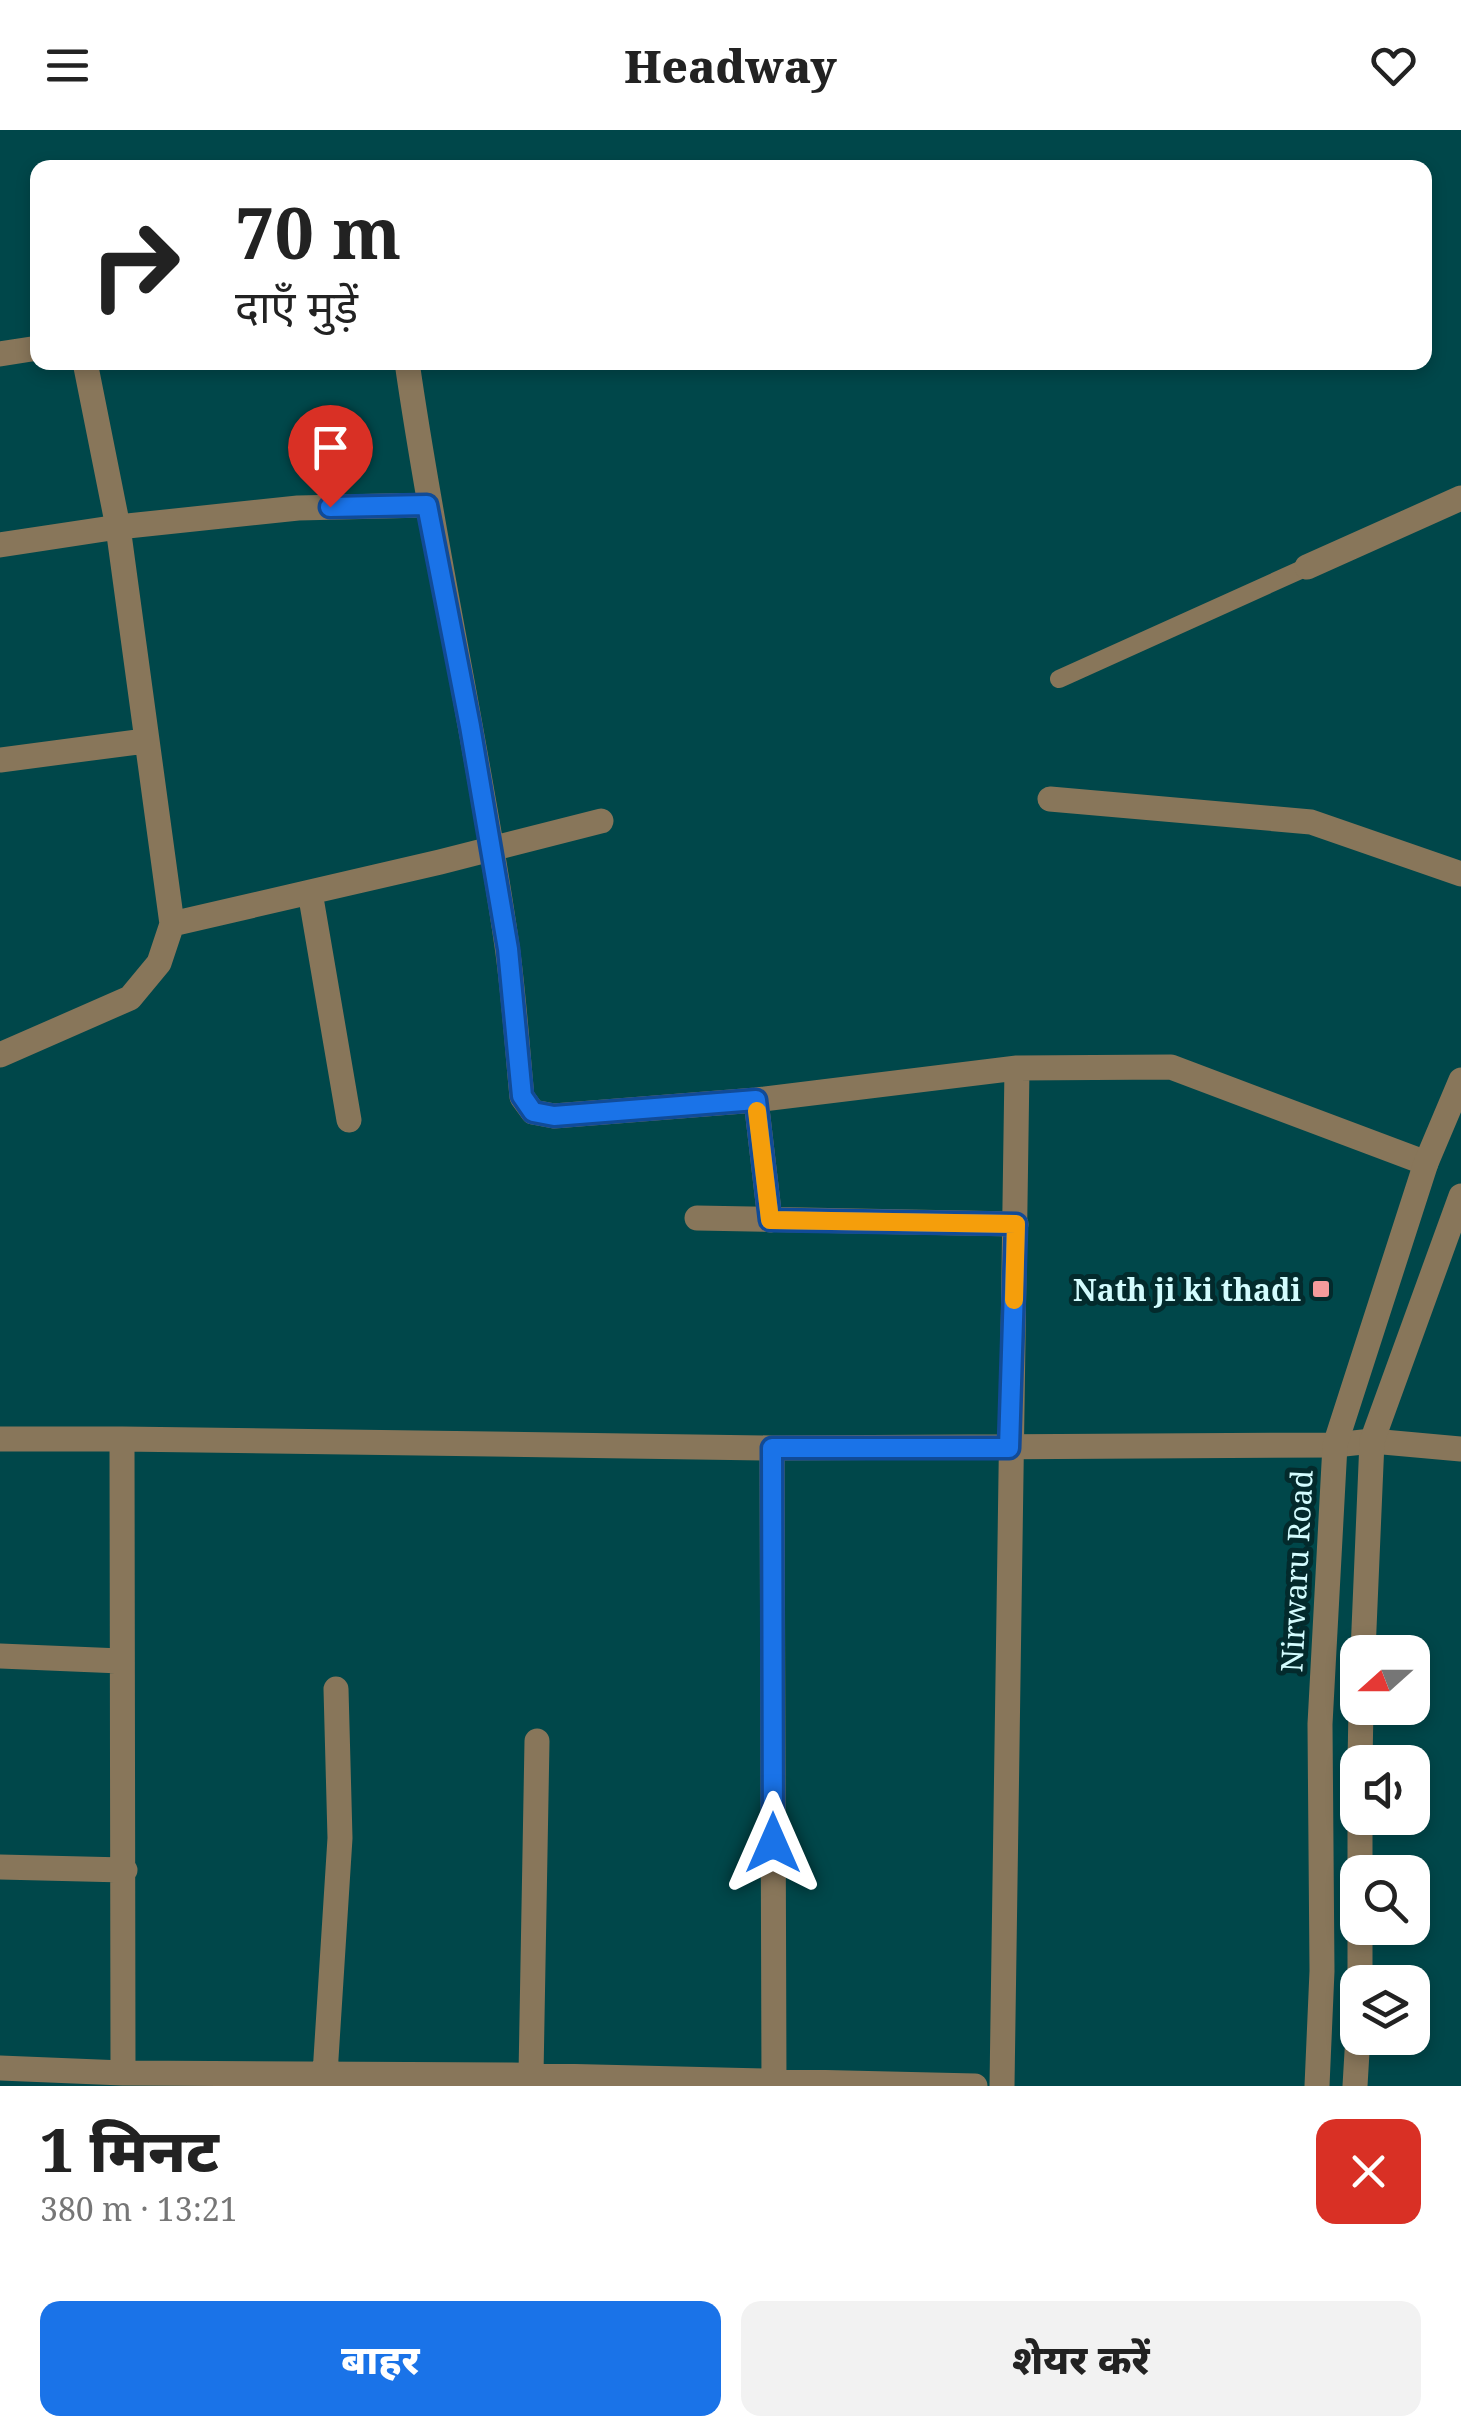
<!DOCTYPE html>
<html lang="hi">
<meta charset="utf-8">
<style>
body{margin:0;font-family:"Noto Serif","Noto Sans Devanagari",serif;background:#f2f2f2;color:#222;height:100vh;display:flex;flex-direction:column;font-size:38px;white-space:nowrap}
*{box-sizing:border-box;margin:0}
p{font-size:32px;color:#767676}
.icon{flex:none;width:55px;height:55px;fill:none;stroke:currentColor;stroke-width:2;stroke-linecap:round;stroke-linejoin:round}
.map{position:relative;height:1956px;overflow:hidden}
.sheet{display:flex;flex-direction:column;background:#fff;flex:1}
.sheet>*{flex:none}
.hud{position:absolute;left:30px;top:30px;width:1402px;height:210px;border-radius:20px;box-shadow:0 5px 15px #0003;background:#fff;color:#222;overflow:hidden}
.needle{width:65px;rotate:249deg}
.controls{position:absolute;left:1340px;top:1505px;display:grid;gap:20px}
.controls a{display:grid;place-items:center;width:90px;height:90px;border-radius:20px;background:#fff;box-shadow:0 5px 15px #0003;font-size:50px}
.pin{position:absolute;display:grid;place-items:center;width:85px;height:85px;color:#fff;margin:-102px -42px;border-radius:50% 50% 50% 0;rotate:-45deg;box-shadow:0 0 10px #0007}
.pin .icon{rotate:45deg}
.me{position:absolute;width:110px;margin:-55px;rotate:0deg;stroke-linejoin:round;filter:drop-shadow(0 0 8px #0008)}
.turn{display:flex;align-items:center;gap:35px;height:210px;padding:0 40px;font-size:45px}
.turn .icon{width:130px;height:130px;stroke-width:2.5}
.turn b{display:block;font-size:70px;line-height:85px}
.round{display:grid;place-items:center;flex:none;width:105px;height:105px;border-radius:20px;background:#f2f2f2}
.summary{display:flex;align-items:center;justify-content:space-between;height:170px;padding:0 40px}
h1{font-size:60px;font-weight:800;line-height:75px}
.cta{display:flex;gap:20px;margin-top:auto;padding:20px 40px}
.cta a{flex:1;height:115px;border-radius:20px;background:#1a73e8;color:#fff;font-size:40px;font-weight:800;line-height:115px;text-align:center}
.cta a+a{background:#f2f2f2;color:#222}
header{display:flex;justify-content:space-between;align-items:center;height:130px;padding:0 40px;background:#fff;font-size:45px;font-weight:800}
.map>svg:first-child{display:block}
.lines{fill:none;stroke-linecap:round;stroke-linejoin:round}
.service{stroke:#88765a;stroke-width:18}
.minor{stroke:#88765a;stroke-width:25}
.tertiary{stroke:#88765a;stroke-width:25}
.route-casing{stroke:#114b97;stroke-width:25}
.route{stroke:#1a73e8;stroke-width:18}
.slow{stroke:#f59e0b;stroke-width:18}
.poi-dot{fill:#f59b9c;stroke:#032a2c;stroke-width:4}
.labels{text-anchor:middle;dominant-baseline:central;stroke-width:10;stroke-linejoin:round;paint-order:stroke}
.poi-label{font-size:30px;font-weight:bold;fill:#d3fcfe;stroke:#032a2c;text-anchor:end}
.street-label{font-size:30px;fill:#d3fcfe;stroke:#032a2c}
</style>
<header><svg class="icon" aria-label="menu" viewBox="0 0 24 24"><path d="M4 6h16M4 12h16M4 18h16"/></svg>Headway<svg class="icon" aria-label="heart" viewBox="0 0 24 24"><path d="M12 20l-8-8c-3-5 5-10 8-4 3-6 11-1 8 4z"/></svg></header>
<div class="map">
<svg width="1461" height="1956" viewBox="0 0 1461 1956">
<rect width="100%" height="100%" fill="#00474a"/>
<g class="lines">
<!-- service -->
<path class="service" d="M1059 549 1307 437"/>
<!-- minor -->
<path class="minor" d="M0 224 38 218
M407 232C435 428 479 620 507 816 514 865 517 916 522 967L533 982 554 986 756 970 1017 938 1171 937 1426 1033
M0 415 118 397 298 378 427 375
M1307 437 1461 368
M0 630 145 611
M1050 669 1311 692 1461 744
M310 762 349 990
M172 794 440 732 601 691
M0 925 130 868 159 833 172 794 118 397 85 232
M756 970 770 1090
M697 1088 1016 1094
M0 1309H122L123 1943
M122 1309 772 1318 1335 1315 1372 1311 1461 1319
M772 1318 774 1956
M0 1526 121 1531
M0 1737 125 1740
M0 1938 123 1943 512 1945 975 1956
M325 1944 340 1708 336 1559
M531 1945 537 1611
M1002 1956 1017 938"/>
<!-- tertiary -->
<path class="tertiary" d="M1363 1522 1372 1311 1461 1066
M1360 1632 1361 1578
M1360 1742V1688
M1360 1852V1798
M1317 1956 1322 1841 1320 1594 1335 1315 1426 1033 1461 950
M1355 1956 1358 1905"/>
</g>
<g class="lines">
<!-- route casing -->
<g class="route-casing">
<path id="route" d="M330 377 427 375 470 596 508 819 522 966 533 982 554 986 756 970 770 1090 1016 1094 1009 1318H772L773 1713"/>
</g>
<!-- route -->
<use href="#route" class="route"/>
<!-- slow -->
<path class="slow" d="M757 981 770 1090 1016 1094 1014 1170"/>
</g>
<!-- markers -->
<rect class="poi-dot" x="1311" y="1149" width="20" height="20" rx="5"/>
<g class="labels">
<!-- poi labels -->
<g class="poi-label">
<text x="1301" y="1159">Nath ji ki thadi</text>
</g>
<!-- street labels -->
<g class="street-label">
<text transform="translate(1296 1441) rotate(-87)">Nirwaru Road</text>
</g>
</g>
</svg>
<div class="controls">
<a><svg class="needle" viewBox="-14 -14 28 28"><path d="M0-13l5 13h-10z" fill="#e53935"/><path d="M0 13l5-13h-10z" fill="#767676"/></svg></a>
<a><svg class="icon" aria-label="sound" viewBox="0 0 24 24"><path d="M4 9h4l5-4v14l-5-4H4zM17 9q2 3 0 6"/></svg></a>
<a><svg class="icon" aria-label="search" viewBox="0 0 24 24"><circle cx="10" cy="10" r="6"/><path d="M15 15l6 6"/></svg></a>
<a><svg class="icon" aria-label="layers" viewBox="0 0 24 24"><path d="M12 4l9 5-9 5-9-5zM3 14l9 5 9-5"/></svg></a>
</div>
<div class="pin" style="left:330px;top:377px;background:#d93025"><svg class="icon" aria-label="arrive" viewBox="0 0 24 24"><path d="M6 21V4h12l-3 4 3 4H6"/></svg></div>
<svg class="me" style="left:773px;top:1713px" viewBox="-20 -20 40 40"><path d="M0-17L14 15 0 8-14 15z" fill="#1a73e8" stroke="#fff" stroke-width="4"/></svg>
<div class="hud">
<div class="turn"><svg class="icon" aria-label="right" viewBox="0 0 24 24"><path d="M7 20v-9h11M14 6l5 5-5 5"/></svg><div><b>70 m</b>दाएँ मुड़ें</div></div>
</div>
</div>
<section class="sheet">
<div class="summary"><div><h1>1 मिनट</h1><p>380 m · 13:21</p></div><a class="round" style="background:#d93025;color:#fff"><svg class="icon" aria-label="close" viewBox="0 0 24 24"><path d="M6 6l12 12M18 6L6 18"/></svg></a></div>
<div class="cta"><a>बाहर</a><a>शेयर करें</a></div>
</section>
